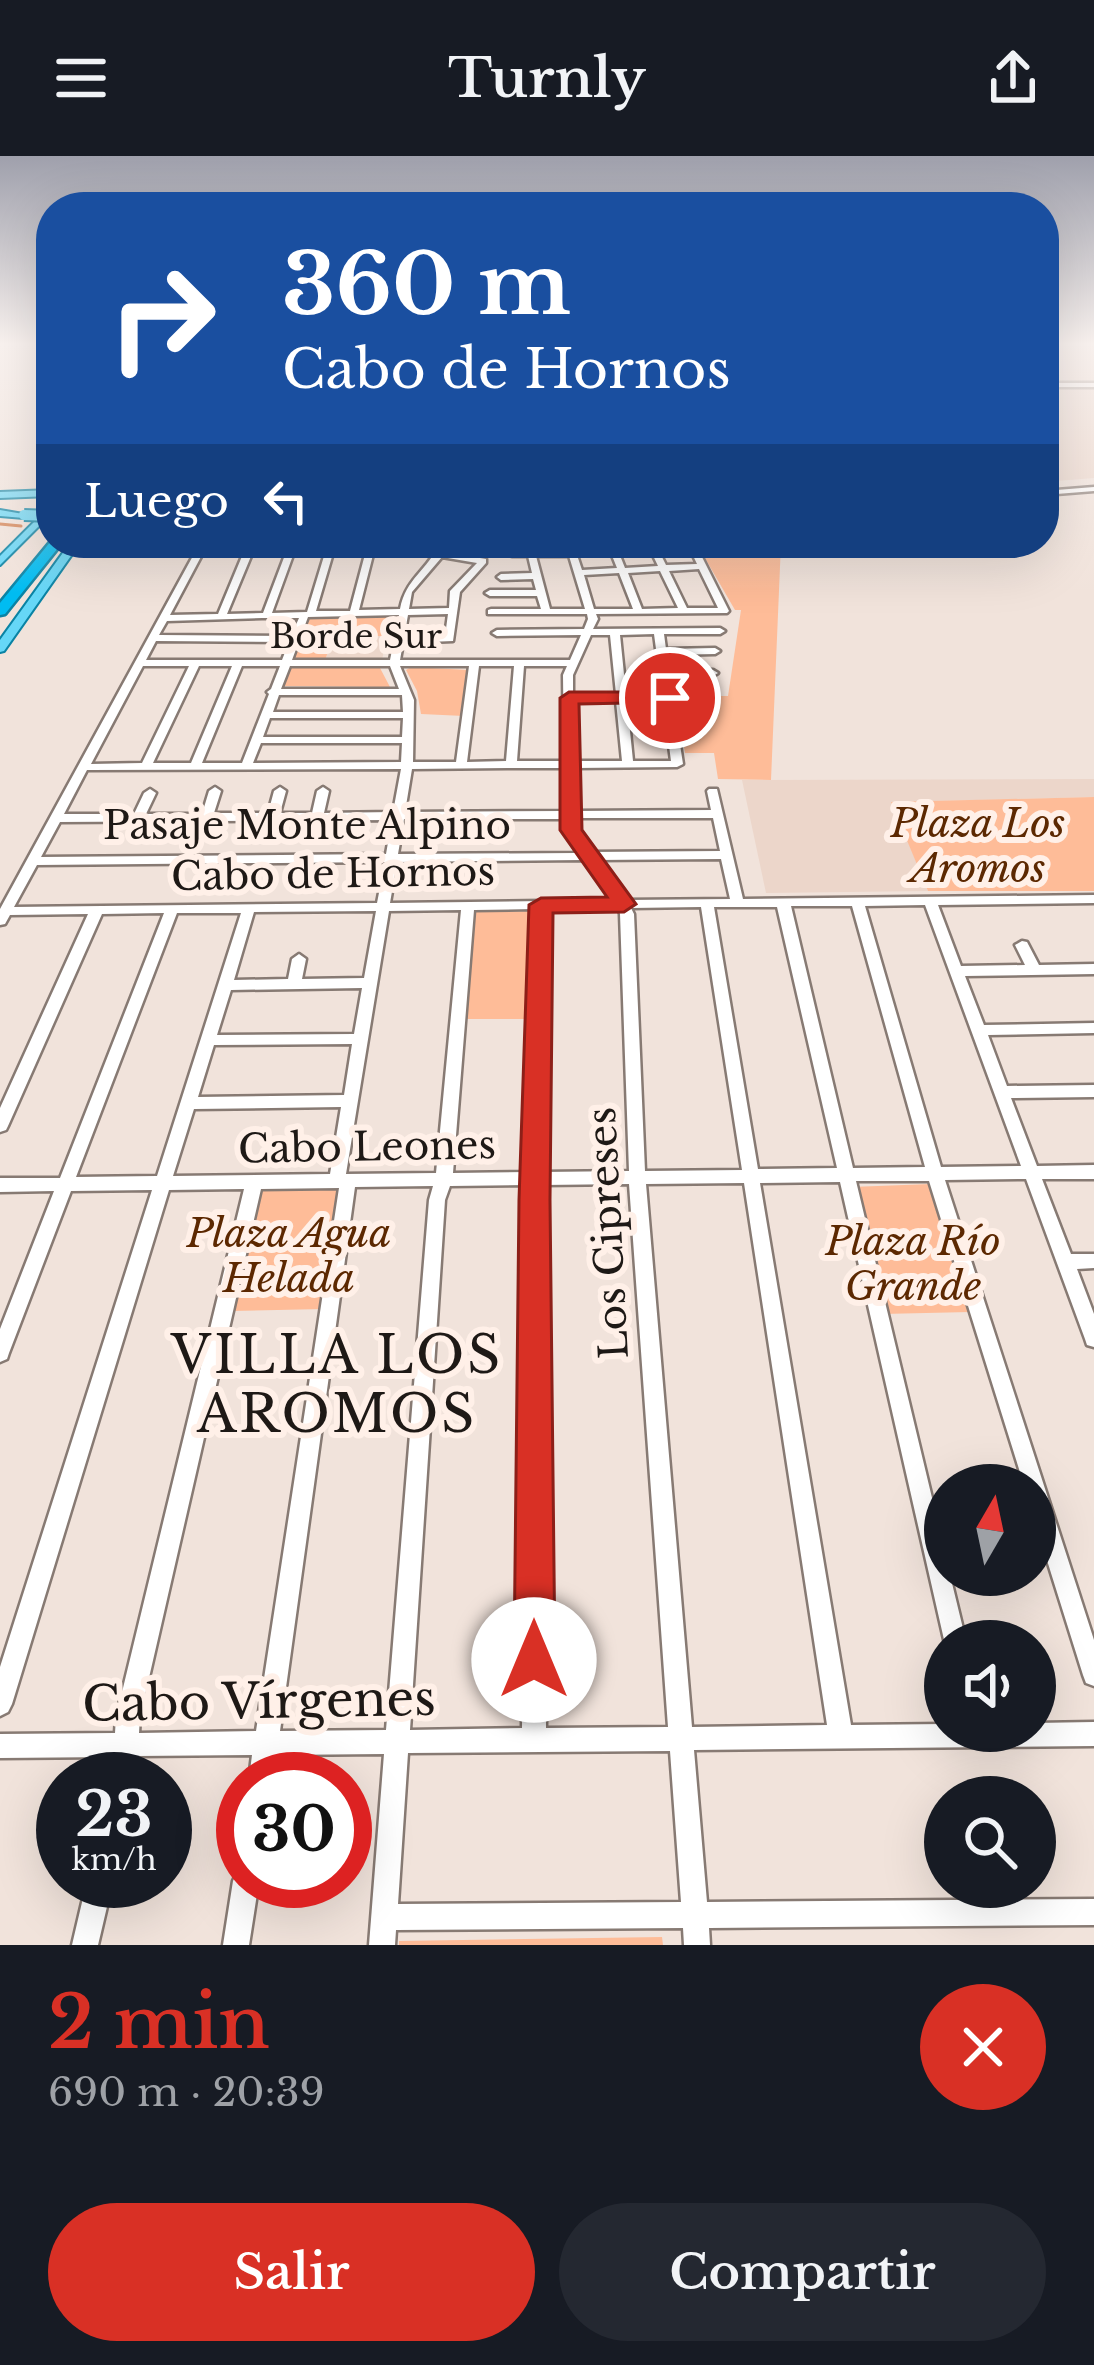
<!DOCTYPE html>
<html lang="es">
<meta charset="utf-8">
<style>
body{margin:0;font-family:"Libre Baskerville",serif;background:#242831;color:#f1f3f6;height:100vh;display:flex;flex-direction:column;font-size:45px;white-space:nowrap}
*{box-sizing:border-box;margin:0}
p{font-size:39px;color:#9ea1a6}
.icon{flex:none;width:66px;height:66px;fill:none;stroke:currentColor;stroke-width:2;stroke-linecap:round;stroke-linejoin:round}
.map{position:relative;height:1789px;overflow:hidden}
.drawer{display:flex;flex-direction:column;background:#171b24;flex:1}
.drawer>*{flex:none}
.guide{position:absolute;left:36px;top:36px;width:1023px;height:366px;border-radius:48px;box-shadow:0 12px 48px #0002;background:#1a4fa0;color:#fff;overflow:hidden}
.needle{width:78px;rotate:9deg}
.tools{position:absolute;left:924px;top:1308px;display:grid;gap:24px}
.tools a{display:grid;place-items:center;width:132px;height:132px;border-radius:50%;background:#171b24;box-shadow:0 12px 48px #0002;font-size:60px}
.speed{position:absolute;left:36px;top:1596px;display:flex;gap:24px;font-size:60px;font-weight:700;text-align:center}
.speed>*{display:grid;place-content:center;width:156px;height:156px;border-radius:50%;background:#171b24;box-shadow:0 12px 48px #0002;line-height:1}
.speed small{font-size:30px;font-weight:400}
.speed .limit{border:18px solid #d22;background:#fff;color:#111}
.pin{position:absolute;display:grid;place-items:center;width:102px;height:102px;color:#fff;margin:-51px;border:6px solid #fff;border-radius:50%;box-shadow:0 3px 12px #0007}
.me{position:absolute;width:132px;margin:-66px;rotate:0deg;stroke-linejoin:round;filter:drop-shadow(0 0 9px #0008)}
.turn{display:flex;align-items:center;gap:42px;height:252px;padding:0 48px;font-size:54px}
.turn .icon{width:156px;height:156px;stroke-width:2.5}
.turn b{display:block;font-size:84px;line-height:102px}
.then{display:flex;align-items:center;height:114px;padding:0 48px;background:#0003;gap:24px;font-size:45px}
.round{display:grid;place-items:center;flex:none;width:126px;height:126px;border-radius:63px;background:#242831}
.overview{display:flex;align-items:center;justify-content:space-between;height:204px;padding:0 48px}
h1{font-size:72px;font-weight:600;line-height:90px;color:#d93025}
.cta{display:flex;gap:24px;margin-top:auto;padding:24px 48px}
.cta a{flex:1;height:138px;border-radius:72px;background:#d93025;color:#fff;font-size:48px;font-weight:600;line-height:138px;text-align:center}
.cta a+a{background:#242831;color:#f1f3f6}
header{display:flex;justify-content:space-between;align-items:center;height:156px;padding:0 48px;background:#171b24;font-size:54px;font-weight:600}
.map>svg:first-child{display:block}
.built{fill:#ecd6ca}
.green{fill:#febc98}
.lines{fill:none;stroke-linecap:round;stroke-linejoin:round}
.stream{stroke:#d38151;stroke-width:3}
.minor-casing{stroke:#877a73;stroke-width:5}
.major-casing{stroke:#0a83a4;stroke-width:4}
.highway-casing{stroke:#0a83a4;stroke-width:5}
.minor{fill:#fff;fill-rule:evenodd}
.major{fill:#66d7f7;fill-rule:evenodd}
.highway{fill:#00bcf1;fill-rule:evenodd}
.major-bridge-casing{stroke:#0a83a4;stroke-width:14;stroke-linecap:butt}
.major-bridge{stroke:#66d7f7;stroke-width:10}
.route{fill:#d93025;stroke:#8d1f18;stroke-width:3}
.labels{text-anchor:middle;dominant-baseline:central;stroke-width:12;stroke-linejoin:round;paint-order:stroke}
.far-street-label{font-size:33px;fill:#1e1916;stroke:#fff0e8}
.park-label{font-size:39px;font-style:italic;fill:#5c2801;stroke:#fff0e8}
.street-label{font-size:39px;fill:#1e1916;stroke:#fff0e8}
.near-street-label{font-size:48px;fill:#1e1916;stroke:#fff0e8}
.near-neighbourhood-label{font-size:51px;letter-spacing:3px;fill:#1e1916;stroke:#fff0e8}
</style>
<header><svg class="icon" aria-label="menu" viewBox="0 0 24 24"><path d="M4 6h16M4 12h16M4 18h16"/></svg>Turnly<svg class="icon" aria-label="share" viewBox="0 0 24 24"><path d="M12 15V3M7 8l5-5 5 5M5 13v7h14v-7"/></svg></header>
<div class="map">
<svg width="1094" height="1789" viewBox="0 0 1094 1789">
<rect width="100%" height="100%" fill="#f1e3db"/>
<!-- built -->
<path class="built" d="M1044 186H1094V322L1044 326Z
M334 480H387L382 504H325Z
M1094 623V641L892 646 928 735 766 737 742 624Z"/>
<!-- green -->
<path class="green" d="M781 387 771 624 718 623 714 597H685L676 540H728L741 454H735L698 390Z
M312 459H392L387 480H334L325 504 293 503 306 461Z
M411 511 469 514 464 560 421 558 417 535 406 514Z
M288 512H380L390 531 281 530Z
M1094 641V735H928L891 646Z
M534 755 533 863H465L471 756Z
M931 1028 970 1156 882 1158 851 1031Z
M342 1032 324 1153 232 1155 259 1033Z
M662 1781 663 1789H399V1785Z"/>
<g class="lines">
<!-- stream -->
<path class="stream" d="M0 368 21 370"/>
<!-- minor casing -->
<g class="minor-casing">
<path id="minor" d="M1044 227H1094V231H1044Z
M1094 331V335L1044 339V335Z
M200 387H208L207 390 323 387 319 390 296 391 272 457 307 456 328 387H336L316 455H350L368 387H376L359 454 400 453C406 422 427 415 440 387H448L444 396 486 403V407L460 436 453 485 403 487 400 504H570L581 479 497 480 492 477 497 474 584 473 588 463 587 458H488V454L491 453H541L537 440H490L485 437 490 434H536L533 423 501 424 497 421 501 418 532 417 528 400H512V396L567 394 565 387H573L582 414 617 412 607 387H615L625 412 658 410 647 387H655L666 409 697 408 687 387H695L729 455 727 457 596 458 598 463 593 473 720 472 725 475 720 478H664L666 493 715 492 720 495 715 498 667 499 669 514H713L718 517 713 520H670L672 536H708L713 539 708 542 673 543 683 608 677 611 575 612 576 655 711 654 707 635 709 633H717L743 743 1094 739V747L938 749 961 810 1025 809 1015 789 1022 785 1027 786 1039 809 1094 808V818L965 820 984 869 1094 867V877L988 879 1007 930 1094 929V941L1011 942 1037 1010 1094 1009V1023H1042L1071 1098H1094V1112L1077 1113 1094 1158V1191L1087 1189 1085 1183 1026 1023 945 1024 1094 1484V1530L1086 1527 1083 1519 1035 1366V1329H1024L929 1025H856L945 1396V1419H950L966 1485H945V1488L840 1026 760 1027 851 1569 945 1568V1575H1035V1567L1094 1566V1590L694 1594 707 1746 1094 1743V1769L709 1772 710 1789H684L683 1772 396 1774 395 1789H369L384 1598 276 1599 273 1623H249L252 1599 137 1600 135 1623H111L113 1601 0 1602V1578L115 1577 116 1561 244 1033 169 1034 12 1548 8 1556 0 1560V1511L152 1034 71 1035 9 1197 7 1203 0 1206V1173L54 1035 0 1036V1022H60L164 757 102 758 8 970 6 974 0 976V952L88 758 10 759 5 768 0 769V753ZM288 391 263 457 227 458 254 393ZM245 393 218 458 170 459 204 395ZM536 400H569L585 453H550ZM442 401 477 407 450 435 449 452 409 453 412 436ZM699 413 718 452H687L669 415ZM660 415 678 452 642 453 628 417ZM619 417 633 453H594L584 419ZM448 458 445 480 404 481 408 459ZM399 459 390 504H292L308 461ZM262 462H299L291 480 159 479 167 465ZM654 478 662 538H626L620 479ZM591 479H610L616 538 573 539V519ZM156 485 289 486 282 504H146ZM143 510H189L142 607 91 608ZM199 510H232L191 607H153ZM242 510H280L271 533 267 536 269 538 242 607H202ZM290 510H390L399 533H281ZM400 510H469L456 606H413L414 544ZM479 510H514L506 605 467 606ZM524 510H567L563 519 564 605H517ZM279 539H402L403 556H273ZM663 544 671 605H633L627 545ZM574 545H616L622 605H575ZM270 562H403L402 581H263ZM261 587H402L401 606 253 607ZM507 612H564V655L405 656 412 613ZM401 613 393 656 324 657 329 635 323 631 317 635 312 657H280L286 635 280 631 274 635 268 657H214L221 635 215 631 209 635 202 658H146L156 637 150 633 144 637 134 658H64L87 614ZM576 662H713L720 695 590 696 580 681ZM404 663H564L568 681 577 697 398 698ZM392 664 386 698 41 701 60 666ZM721 703 730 743 627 744 596 704ZM583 704 614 744 390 747 397 706ZM385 706 377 747 14 751 37 709ZM925 749 1021 1010 941 1011 865 750ZM791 750H852L925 1011 853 1012ZM701 751 742 1014 645 1015 634 758 631 752ZM714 751H777L837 1012 758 1013ZM618 752 620 758 629 1015 543 1016 548 753ZM534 753 526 1016 453 1017 474 754ZM461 754 436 1017 346 1018 389 755ZM376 755 364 822 302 823 306 803 299 798 292 803 288 823 234 824 254 756ZM177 757H241L157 1020 76 1021ZM362 832 354 878 217 879 231 834ZM352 888 344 939 198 941 214 889ZM341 951 330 1018 173 1020 194 953ZM744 1027 827 1569 692 1571 646 1028ZM629 1028 668 1571 546 1572 543 1029ZM526 1029 522 1572 410 1574 445 1044 450 1030ZM433 1030 429 1044 386 1574 280 1575 355 1031ZM339 1032 256 1575 139 1577 140 1561 261 1033ZM670 1595 681 1746 398 1748 408 1597Z
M243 1713V1725H259L249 1789H223L233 1725 237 1716Z
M87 1725H113L98 1789H72Z"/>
</g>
<!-- major casing -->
<g class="major-casing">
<path id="major" d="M51 334V340L0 342V336Z
M51 349V358L0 409V400Z
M0 354 29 359 24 362 0 360Z
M70 387H80L4 495 0 496V484Z"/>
</g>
<!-- highway casing -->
<g class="highway-casing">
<path id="highway" d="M51 385 62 387 5 458 0 459V447Z"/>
</g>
<!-- minor -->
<use href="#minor" class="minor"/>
<!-- major -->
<use href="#major" class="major"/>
<!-- highway -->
<use href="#highway" class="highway"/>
<!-- major-bridge casing -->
<g class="major-bridge-casing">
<path id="major-bridge" d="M24 359 51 360"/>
</g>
<!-- major-bridge -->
<use href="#major-bridge" class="major-bridge"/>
</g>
<!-- sky -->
<linearGradient id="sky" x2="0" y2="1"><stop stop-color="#9fa0ac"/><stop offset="0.43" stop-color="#f9f2ef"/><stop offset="1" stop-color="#f9f2ef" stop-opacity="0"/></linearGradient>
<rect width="1094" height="437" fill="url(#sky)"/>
<!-- route -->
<path class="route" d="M670 536 679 542 677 546 579 548 582 674 636 748 624 756 553 757 550 1044 555 1504 549 1519 534 1525 520 1519 514 1504 519 1044 529 749 541 742 607 741 560 674V542L569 536Z"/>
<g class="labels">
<!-- far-street labels -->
<g class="far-street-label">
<text x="356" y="480">Borde Sur</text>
</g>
<!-- park labels -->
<g class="park-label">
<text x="978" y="667">Plaza Los<tspan x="978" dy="45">Aromos</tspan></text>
<text x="289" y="1077">Plaza Agua<tspan x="289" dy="45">Helada</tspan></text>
<text x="913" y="1085">Plaza Río<tspan x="913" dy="45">Grande</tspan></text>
</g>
<!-- street labels -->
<g class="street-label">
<text x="307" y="669">Pasaje Monte Alpino</text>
<text transform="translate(333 718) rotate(-1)">Cabo de Hornos</text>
<text transform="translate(367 991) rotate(-1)">Cabo Leones</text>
<text transform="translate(608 1077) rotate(-93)">Los Cipreses</text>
</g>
<!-- near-street labels -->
<g class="near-street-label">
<text transform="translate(259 1545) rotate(-1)">Cabo Vírgenes</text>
</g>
<!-- near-neighbourhood labels -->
<g class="near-neighbourhood-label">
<text x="337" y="1199">VILLA LOS<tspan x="337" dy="59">AROMOS</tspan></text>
</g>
</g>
</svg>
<div class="tools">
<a><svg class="needle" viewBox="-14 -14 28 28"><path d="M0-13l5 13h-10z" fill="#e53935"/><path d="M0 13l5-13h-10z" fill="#9ea1a6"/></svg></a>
<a><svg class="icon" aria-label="sound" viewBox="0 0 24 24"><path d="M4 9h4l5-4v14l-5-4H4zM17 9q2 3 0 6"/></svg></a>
<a><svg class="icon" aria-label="search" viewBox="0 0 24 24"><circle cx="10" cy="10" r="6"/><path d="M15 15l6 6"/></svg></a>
</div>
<div class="speed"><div>23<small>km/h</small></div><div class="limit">30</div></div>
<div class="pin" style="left:670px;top:542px;background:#d93025"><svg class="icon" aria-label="arrive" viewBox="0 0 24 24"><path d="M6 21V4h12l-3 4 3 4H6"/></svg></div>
<svg class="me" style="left:534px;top:1504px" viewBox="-20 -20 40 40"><circle r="19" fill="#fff"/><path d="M0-13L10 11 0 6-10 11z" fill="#d93025"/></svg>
<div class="guide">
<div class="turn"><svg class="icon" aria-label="right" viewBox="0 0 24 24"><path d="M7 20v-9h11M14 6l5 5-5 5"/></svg><div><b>360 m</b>Cabo de Hornos</div></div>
<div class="then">Luego<svg class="icon" aria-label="left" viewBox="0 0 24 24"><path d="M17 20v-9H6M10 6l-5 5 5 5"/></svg></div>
</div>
</div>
<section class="drawer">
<div class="overview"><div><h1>2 min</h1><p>690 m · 20:39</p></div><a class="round" style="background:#d93025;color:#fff"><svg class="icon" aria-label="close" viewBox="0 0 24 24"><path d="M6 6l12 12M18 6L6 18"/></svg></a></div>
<div class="cta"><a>Salir</a><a>Compartir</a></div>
</section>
